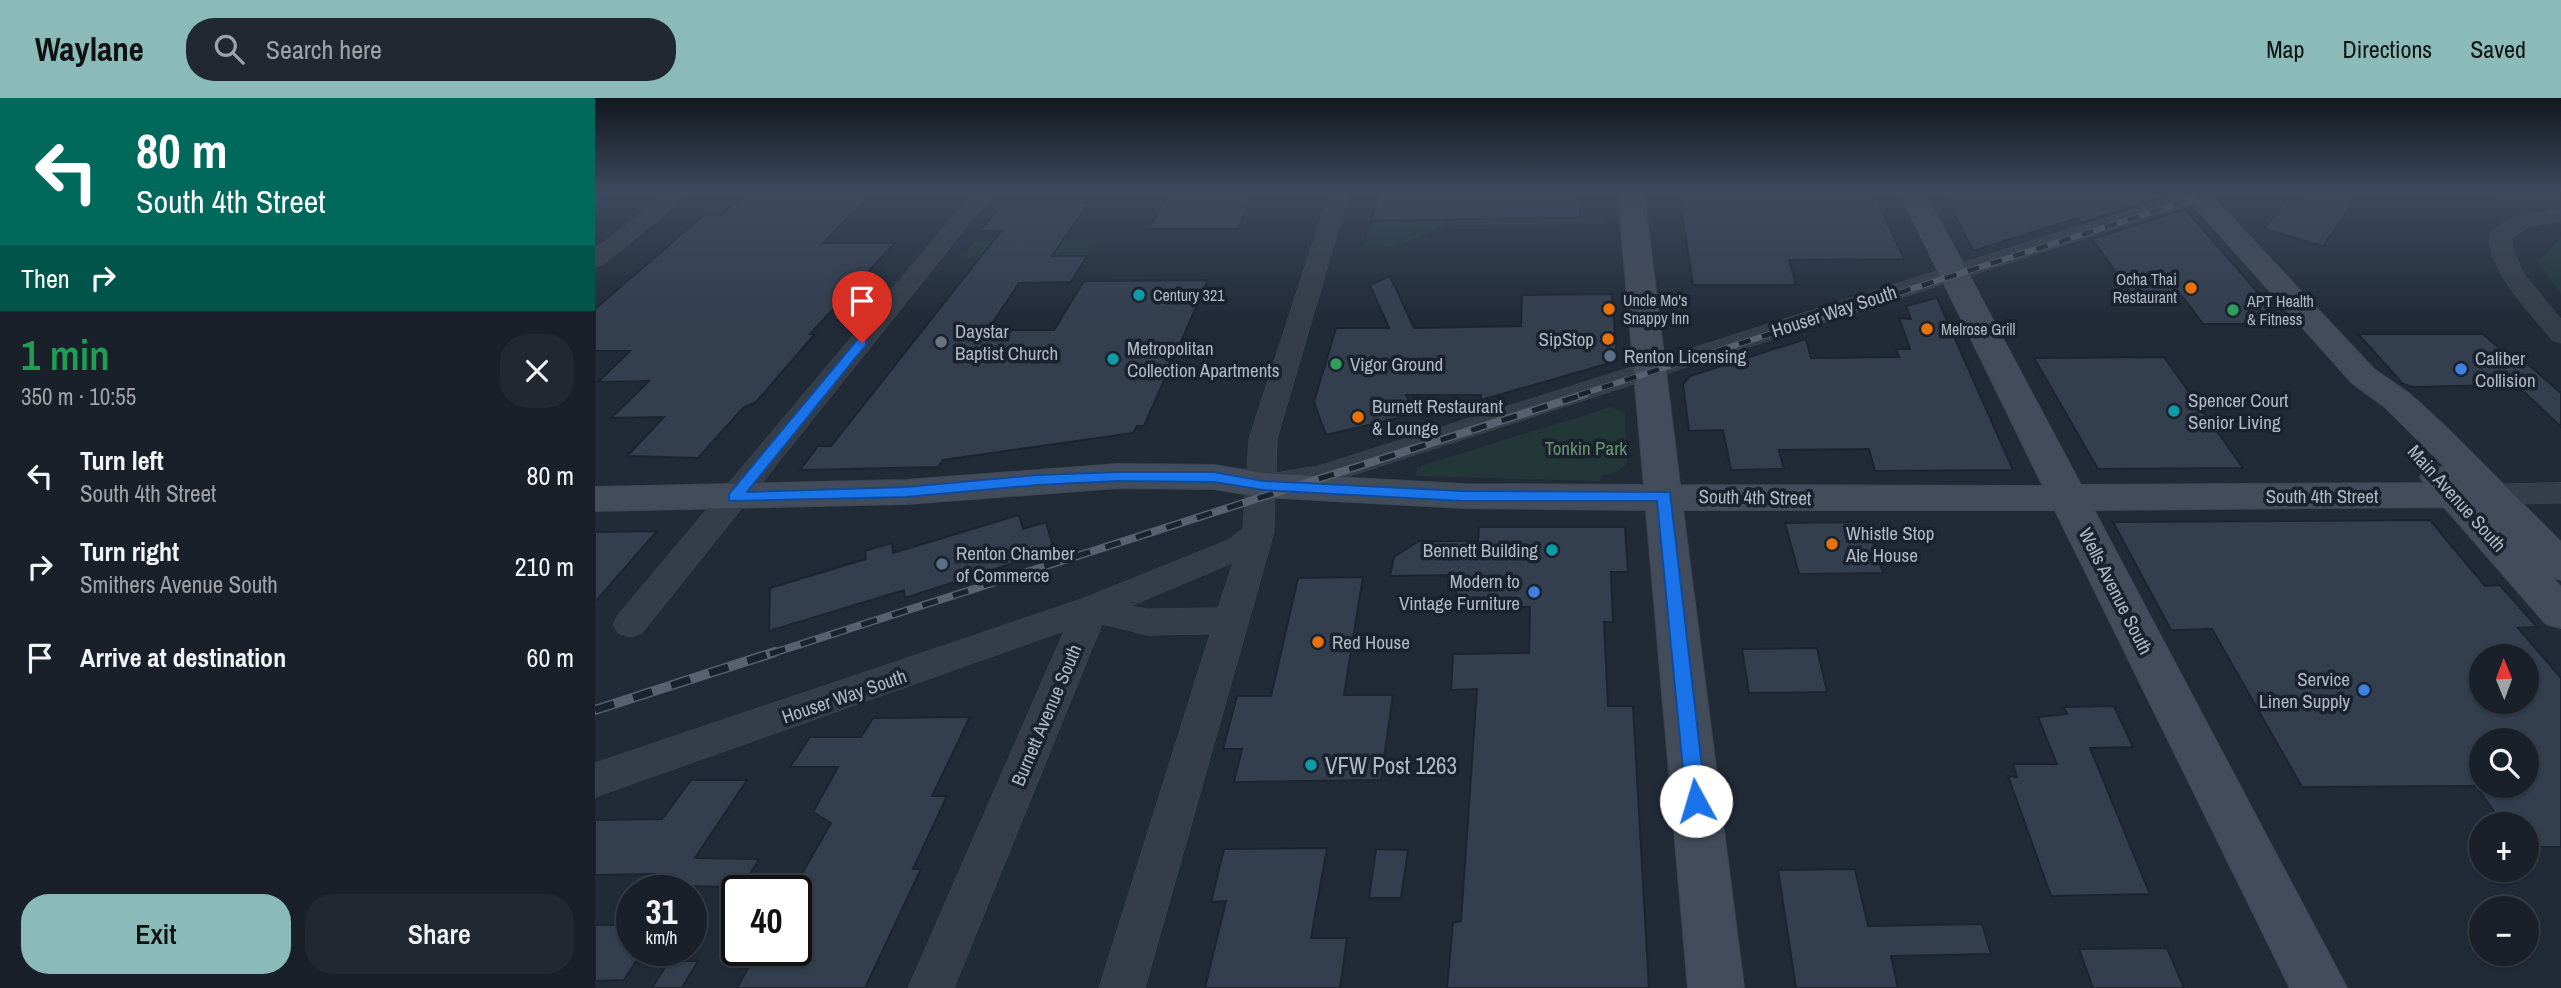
<!DOCTYPE html>
<meta charset="utf-8">
<style>
body{margin:0;font-family:"Archivo Narrow",sans-serif;background:#222832;color:#f1f3f6;height:100vh;display:flex;flex-direction:column;font-size:26px;white-space:nowrap}
*{box-sizing:border-box;margin:0}
p{font-size:23px;color:#9fa3a8}
.icon{flex:none;width:38px;height:38px;fill:none;stroke:currentColor;stroke-width:2;stroke-linecap:round;stroke-linejoin:round}
.map{position:relative;flex:1;overflow:hidden}
.panel{display:flex;flex-direction:column;background:#19202a;width:595px}
.panel>*{flex:none}
.hud{background:#00695c;color:#fff;overflow:hidden}
.needle{width:46px;rotate:359deg}
.tools{position:absolute;left:1874px;top:546px;display:grid;gap:14px}
.tools a{display:grid;place-items:center;width:70px;height:70px;border-radius:50%;background:#19202a;box-shadow:0 2px 5px #0004,0 0 0 2px #373e47;font-size:35px}
.speed{position:absolute;left:21px;top:777px;display:flex;gap:14px;font-size:35px;font-weight:700;text-align:center}
.speed>*{display:grid;place-content:center;width:91px;height:91px;border-radius:50%;background:#19202a;box-shadow:0 2px 5px #0004,0 0 0 2px #373e47;line-height:1}
.speed small{font-size:18px;font-weight:400}
.speed .limit{border:4px solid #111;border-radius:10px;background:#fff;color:#111}
.pin{position:absolute;display:grid;place-items:center;width:60px;height:60px;color:#fff;margin:-72px -30px;border-radius:50% 50% 50% 0;rotate:-45deg;box-shadow:0 0 7px #0007}
.pin .icon{rotate:45deg}
.me{position:absolute;width:77px;margin:-38px;rotate:354deg;stroke-linejoin:round;filter:drop-shadow(0 0 5px #0008)}
.turn{display:flex;align-items:center;gap:24px;height:147px;padding:0 21px;font-size:32px}
.turn .icon{width:91px;height:91px;stroke-width:2.5}
.turn b{display:block;font-size:49px;line-height:60px}
.then{display:flex;align-items:center;height:66px;padding:0 21px;background:#0003;gap:14px;font-size:26px}
.round{display:grid;place-items:center;flex:none;width:74px;height:74px;border-radius:28px;background:#222832}
.head{display:flex;align-items:center;justify-content:space-between;height:119px;padding:0 21px}
h1{font-size:42px;font-weight:600;line-height:52px;color:#1e9e55}
.button{display:flex;gap:14px;margin-top:auto;padding:14px 21px}
.button a{flex:1;height:80px;border-radius:28px;background:#8bbbb9;color:#111;font-size:28px;font-weight:600;line-height:80px;text-align:center}
.button a+a{background:#222832;color:#f1f3f6}
ul{padding:0;list-style:none}
li{display:flex;align-items:center;gap:21px;height:91px;padding:0 21px}
li div{flex:1}
li b{display:block;font-size:26px}
li em{font-style:normal}
header{display:flex;align-items:center;gap:42px;box-sizing:border-box;height:98px;padding:0 35px;background:#8bbbb9;color:#111}
header strong{font-size:33px}
nav{display:flex;gap:38px;margin-inline-start:auto;font-size:24px}
.search{width:490px;height:63px;background:#222832;display:flex;align-items:center;gap:18px;box-sizing:border-box;padding:0 24px;border-radius:28px;color:#9fa3a8;font-size:26px}
main{display:flex;flex:1;min-height:0}
.map>svg:first-child{display:block}
.green{fill:#233739}
.building{fill:#333f4f;stroke:#1c242f;stroke-width:2;fill-rule:evenodd}
.lines{fill:none;stroke-linecap:round;stroke-linejoin:round}
.street-casing{stroke:#3e4652;stroke-width:1}
.secondary-casing{stroke:#3e4652;stroke-width:2}
.street{fill:#353d48;fill-rule:evenodd}
.secondary{fill:#434c5b;fill-rule:evenodd}
.rail-far2-casing{stroke:#57616f;stroke-width:6}
.rail-far1-casing{stroke:#57616f;stroke-width:8}
.rail-casing{stroke:#57616f;stroke-width:10}
.rail-far2{stroke:#1a222d;stroke-width:4.5;stroke-dasharray:12;stroke-linecap:butt}
.rail-far1{stroke:#1a222d;stroke-width:5;stroke-dasharray:16;stroke-linecap:butt}
.rail{stroke:#1a222d;stroke-width:7;stroke-dasharray:20;stroke-linecap:butt}
.route{fill:#1a73e8;stroke:#114b97;stroke-width:2}
.food-dot{fill:#e8710a;stroke:#1a222d;stroke-width:2.5}
.culture-dot{fill:#0f9aa8;stroke:#1a222d;stroke-width:2.5}
.leisure-dot{fill:#2e9e5b;stroke:#1a222d;stroke-width:2.5}
.worship-dot{fill:#6b7280;stroke:#1a222d;stroke-width:2.5}
.service-dot{fill:#5c6f8a;stroke:#1a222d;stroke-width:2.5}
.shop-dot{fill:#3f7fe0;stroke:#1a222d;stroke-width:2.5}
.labels{text-anchor:middle;dominant-baseline:central;stroke-width:7;stroke-linejoin:round;paint-order:stroke}
.far-poi-label{font-size:16px;fill:#afb8c5;stroke:#1a222d;text-anchor:start}
.street-label{font-size:19px;fill:#afb8c5;stroke:#1a222d}
.poi-label{font-size:19px;fill:#afb8c5;stroke:#1a222d;text-anchor:start}
.park-label{font-size:19px;fill:#679571;stroke:#1a222d}
.near-poi-label{font-size:23px;fill:#afb8c5;stroke:#1a222d;text-anchor:start}
</style>
<header>
<strong>Waylane</strong>
<div class="search"><svg class="icon" aria-label="search" viewBox="0 0 24 24"><circle cx="10" cy="10" r="6"/><path d="M15 15l6 6"/></svg>Search here</div>
<nav><a>Map</a><a>Directions</a><a>Saved</a></nav>
</header>
<main>
<section class="panel">
<div class="hud">
<div class="turn"><svg class="icon" aria-label="left" viewBox="0 0 24 24"><path d="M17 20v-9H6M10 6l-5 5 5 5"/></svg><div><b>80 m</b>South 4th Street</div></div>
<div class="then">Then<svg class="icon" aria-label="right" viewBox="0 0 24 24"><path d="M7 20v-9h11M14 6l5 5-5 5"/></svg></div>
</div>
<div class="head"><div><h1>1 min</h1><p>350 m · 10:55</p></div><a class="round"><svg class="icon" aria-label="close" viewBox="0 0 24 24"><path d="M6 6l12 12M18 6L6 18"/></svg></a></div>
<ul>
<li><svg class="icon" aria-label="left" viewBox="0 0 24 24"><path d="M17 20v-9H6M10 6l-5 5 5 5"/></svg><div><b>Turn left</b><p>South 4th Street</p></div><em>80 m</em></li>
<li><svg class="icon" aria-label="right" viewBox="0 0 24 24"><path d="M7 20v-9h11M14 6l5 5-5 5"/></svg><div><b>Turn right</b><p>Smithers Avenue South</p></div><em>210 m</em></li>
<li><svg class="icon" aria-label="arrive" viewBox="0 0 24 24"><path d="M6 21V4h12l-3 4 3 4H6"/></svg><div><b>Arrive at destination</b></div><em>60 m</em></li>
</ul>
<div class="button"><a>Exit</a><a>Share</a></div>
</section>
<div class="map">
<svg width="1966" height="890" viewBox="0 0 1966 890">
<rect width="100%" height="100%" fill="#212b38"/>
<!-- green -->
<path class="green" d="M1892 96H1966V106L1925 108 1911 112Z
M1010 121 1011 126 857 127 858 122Z
M849 122V127L801 149 769 148 777 123Z
M1966 139V196L1943 163Z
M502 142 492 158 367 159 380 143Z
M1016 309 1030 315 1032 365 1022 374 1007 378 1006 383 821 378 822 369Z"/>
<!-- building -->
<path class="building" d="M151 96H276L228 145H300L215 236H220L161 304 148 310 103 360 32 358 69 319 16 320 54 283 3 284 35 253H0V211L109 117H126Z
M574 96H659L643 131H553Z
M784 96H985V119L776 123Z
M1084 96H1279L1309 161 1194 162 1201 187H1098Z
M1350 96H1577L1486 125 1482 120 1378 153Z
M1708 96H1764L1728 148 1669 131 1693 100 1707 104Z
M494 104 457 158H492L476 184 424 185 393 232H459L489 183 613 182 549 328H542L538 335 348 362 343 369 205 372 223 348H236L406 133H385L408 105Z
M1590 111 1659 190 1690 226H1608L1587 198H1538L1497 141Z
M795 178 819 230 926 228 927 197 1017 196 1022 263 886 302V297H811L817 309 799 313 803 320 731 337 719 304 741 230H794L775 187Z
M1342 200 1418 372 1280 373 1274 351 1184 352 1189 371 1136 372 1128 332 1094 333 1088 286 1095 278 1211 241 1216 260 1304 259 1301 251H1315L1304 220 1316 221 1311 208Z
M1763 236H1888L1911 256H1921L1966 295V329L1928 293 1909 287 1818 289 1808 286Z
M1569 259 1648 370 1503 371 1439 260Z
M424 417 428 431 451 424 459 452 310 500 309 492 174 533 175 490 271 461 270 453 297 445 298 455Z
M1835 422 1890 488 1905 487 1942 529 1923 530 1966 580V749H1932V726H1908L1881 688 1707 689 1617 531 1576 532 1518 424ZM1886 558H1932V604H1886ZM1886 642H1932V688H1886Z
M1272 424 1288 475 1204 476 1190 425Z
M884 429H1030L1033 474H1016L1018 524H1009L1013 608H1038L1054 890H852L858 825 866 823 882 591 856 592 858 556 934 555 935 509H860L863 477 795 478 799 459 824 443H883Z
M62 433 0 504V434Z
M768 479 749 597H798L786 682 639 684 647 651H628L642 598H676L703 480Z
M1222 550 1232 594 1154 595 1147 551Z
M1519 608 1538 649 1495 650 1555 796 1456 798 1413 678 1422 679 1418 666H1462L1443 619 1472 616 1469 609Z
M375 619 337 698H352L318 771H326L270 890H142L163 852H201V786L236 725 218 714 243 669H195L215 639H266L278 620Z
M96 682H152L100 760 164 761 147 789 81 788 78 793H47L59 776 0 777V722L67 721Z
M732 750 716 840H752L745 890H610L631 803 616 804 629 751Z
M781 751 813 752 806 800H774Z
M1260 771 1273 828 1387 826 1396 856 1296 858 1303 890H1201L1183 772Z
M0 827H37V852H48L29 882 0 883Z
M1572 850 1589 890H1498L1484 851Z
M74 863H103L87 890H57Z"/>
<g class="lines">
<!-- street casing -->
<g class="street-casing">
<path id="street" d="M72 96H95L8 167 0 169V151Z
M377 96H398L47 535 35 539 23 535 18 526 23 517Z
M734 96H754L682 341 681 375 723 368 1586 96H1618L1615 100 736 384 680 395 679 434 550 890H504L615 536 552 537 507 526 359 890H313L469 533 0 699V665L484 502 631 443 648 431 654 341ZM638 465 623 510 552 511 536 508Z
M1966 111V123L1933 129 1917 140V149L1929 176 1966 221V245L1957 242C1941 222 1880 159 1898 132L1918 119Z
M1966 385V405L1876 407 1865 404 1861 397 1865 390 1876 387Z"/>
</g>
<!-- secondary casing -->
<g class="secondary-casing">
<path id="secondary" d="M1023 96H1049L1085 387 1448 388 1305 96H1331L1486 387 1829 385 1825 379 1830 371 1850 369 1791 310 1757 285 1588 96H1615L1779 271 1815 296 1853 331 1966 444V482L1957 479 1966 489V530L1951 526 1849 409 1499 412 1752 890H1695L1460 412H1088L1149 890H1093L1051 412 868 410 668 399 619 391 523 390 311 406 0 413V389L311 382 523 366 619 367 668 375 868 386 1049 387Z"/>
</g>
<!-- street -->
<use href="#street" class="street"/>
<!-- secondary -->
<use href="#secondary" class="secondary"/>
<!-- rail-far2 casing -->
<g class="rail-far2-casing">
<path id="rail-far2" d="M984 297 1614 96"/>
</g>
<!-- rail-far1 casing -->
<g class="rail-far1-casing">
<path id="rail-far1" d="M175 556 990 296"/>
</g>
<!-- rail casing -->
<g class="rail-casing">
<path id="rail" d="M0 612 180 554"/>
</g>
<!-- rail-far2 -->
<use href="#rail-far2" class="rail-far2"/>
<!-- rail-far1 -->
<use href="#rail-far1" class="rail-far1"/>
<!-- rail -->
<use href="#rail" class="rail"/>
</g>
<!-- sky -->
<linearGradient id="sky" x2="0" y2="1"><stop stop-color="#12181f"/><stop offset="0.43" stop-color="#3d4a5e"/><stop offset="1" stop-color="#3d4a5e" stop-opacity="0"/></linearGradient>
<rect width="1966" height="221" fill="url(#sky)"/>
<!-- route -->
<path class="route" d="M267 241 271 242V247L152 394 311 389 442 377 523 374H619L668 383 868 393 1075 394 1111 703 1108 709 1101 711 1094 709 1091 703 1062 403H868L668 392 619 384 523 383 442 387 311 399 134 403V396L262 242Z"/>
<!-- markers -->
<g class="food-dot">
<circle cx="1596" cy="190" r="7"/>
<circle cx="1014" cy="211" r="7"/>
<circle cx="1332" cy="231" r="7"/>
<circle cx="1013" cy="241" r="7"/>
<circle cx="763" cy="319" r="7"/>
<circle cx="1237" cy="446" r="7"/>
<circle cx="723" cy="544" r="7"/>
</g>
<g class="culture-dot">
<circle cx="544" cy="197" r="7"/>
<circle cx="518" cy="261" r="7"/>
<circle cx="1579" cy="313" r="7"/>
<circle cx="957" cy="452" r="7"/>
<circle cx="716" cy="667" r="7"/>
</g>
<g class="leisure-dot">
<circle cx="1638" cy="212" r="7"/>
<circle cx="741" cy="266" r="7"/>
</g>
<circle class="worship-dot" cx="346" cy="244" r="7"/>
<g class="service-dot">
<circle cx="1015" cy="258" r="7"/>
<circle cx="347" cy="466" r="7"/>
</g>
<g class="shop-dot">
<circle cx="1866" cy="271" r="7"/>
<circle cx="939" cy="494" r="7"/>
<circle cx="1769" cy="592" r="7"/>
</g>
<g class="labels">
<!-- far-poi labels -->
<g class="far-poi-label">
<text x="1582" y="181" text-anchor="end">Ocha Thai<tspan x="1582" dy="18">Restaurant</tspan></text>
<text x="558" y="197">Century 321</text>
<text x="1028" y="202">Uncle Mo's<tspan x="1028" dy="18">Snappy Inn</tspan></text>
<text x="1652" y="203">APT Health<tspan x="1652" dy="18">&amp; Fitness</tspan></text>
<text x="1346" y="231">Melrose Grill</text>
</g>
<!-- street labels -->
<g class="street-label">
<text transform="translate(1239 213) rotate(-18)">Houser Way South</text>
<text x="1727" y="398">South 4th Street</text>
<text transform="translate(1160 399) rotate(1)">South 4th Street</text>
<text transform="translate(1862 400) rotate(48)">Main Avenue South</text>
<text transform="translate(1521 493) rotate(63)">Wells Avenue South</text>
<text transform="translate(249 598) rotate(-19)">Houser Way South</text>
<text transform="translate(451 617) rotate(-67)">Burnett Avenue South</text>
</g>
<!-- poi labels -->
<g class="poi-label">
<text x="360" y="233">Daystar<tspan x="360" dy="22">Baptist Church</tspan></text>
<text x="999" y="241" text-anchor="end">SipStop</text>
<text x="532" y="250">Metropolitan<tspan x="532" dy="22">Collection Apartments</tspan></text>
<text x="1029" y="258">Renton Licensing</text>
<text x="1880" y="260">Caliber<tspan x="1880" dy="22">Collision</tspan></text>
<text x="755" y="266">Vigor Ground</text>
<text x="1593" y="302">Spencer Court<tspan x="1593" dy="22">Senior Living</tspan></text>
<text x="777" y="308">Burnett Restaurant<tspan x="777" dy="22">&amp; Lounge</tspan></text>
<text x="1251" y="435">Whistle Stop<tspan x="1251" dy="22">Ale House</tspan></text>
<text x="943" y="452" text-anchor="end">Bennett Building</text>
<text x="361" y="455">Renton Chamber<tspan x="361" dy="22">of Commerce</tspan></text>
<text x="925" y="483" text-anchor="end">Modern to<tspan x="925" dy="22">Vintage Furniture</tspan></text>
<text x="737" y="544">Red House</text>
<text x="1755" y="581" text-anchor="end">Service<tspan x="1755" dy="22">Linen Supply</tspan></text>
</g>
<!-- park labels -->
<g class="park-label">
<text x="991" y="350">Tonkin Park</text>
</g>
<!-- near-poi labels -->
<g class="near-poi-label">
<text x="730" y="667">VFW Post 1263</text>
</g>
</g>
</svg>
<div class="tools">
<a><svg class="needle" viewBox="-14 -14 28 28"><path d="M0-13l5 13h-10z" fill="#e53935"/><path d="M0 13l5-13h-10z" fill="#9fa3a8"/></svg></a>
<a><svg class="icon" aria-label="search" viewBox="0 0 24 24"><circle cx="10" cy="10" r="6"/><path d="M15 15l6 6"/></svg></a>
<a>+</a>
<a>−</a>
</div>
<div class="speed"><div>31<small>km/h</small></div><div class="limit">40</div></div>
<div class="pin" style="left:267px;top:245px;background:#d93025"><svg class="icon" aria-label="arrive" viewBox="0 0 24 24"><path d="M6 21V4h12l-3 4 3 4H6"/></svg></div>
<svg class="me" style="left:1101px;top:703px" viewBox="-20 -20 40 40"><circle r="19" fill="#fff"/><path d="M0-13L10 11 0 6-10 11z" fill="#1a73e8"/></svg>
</div>
</main>
